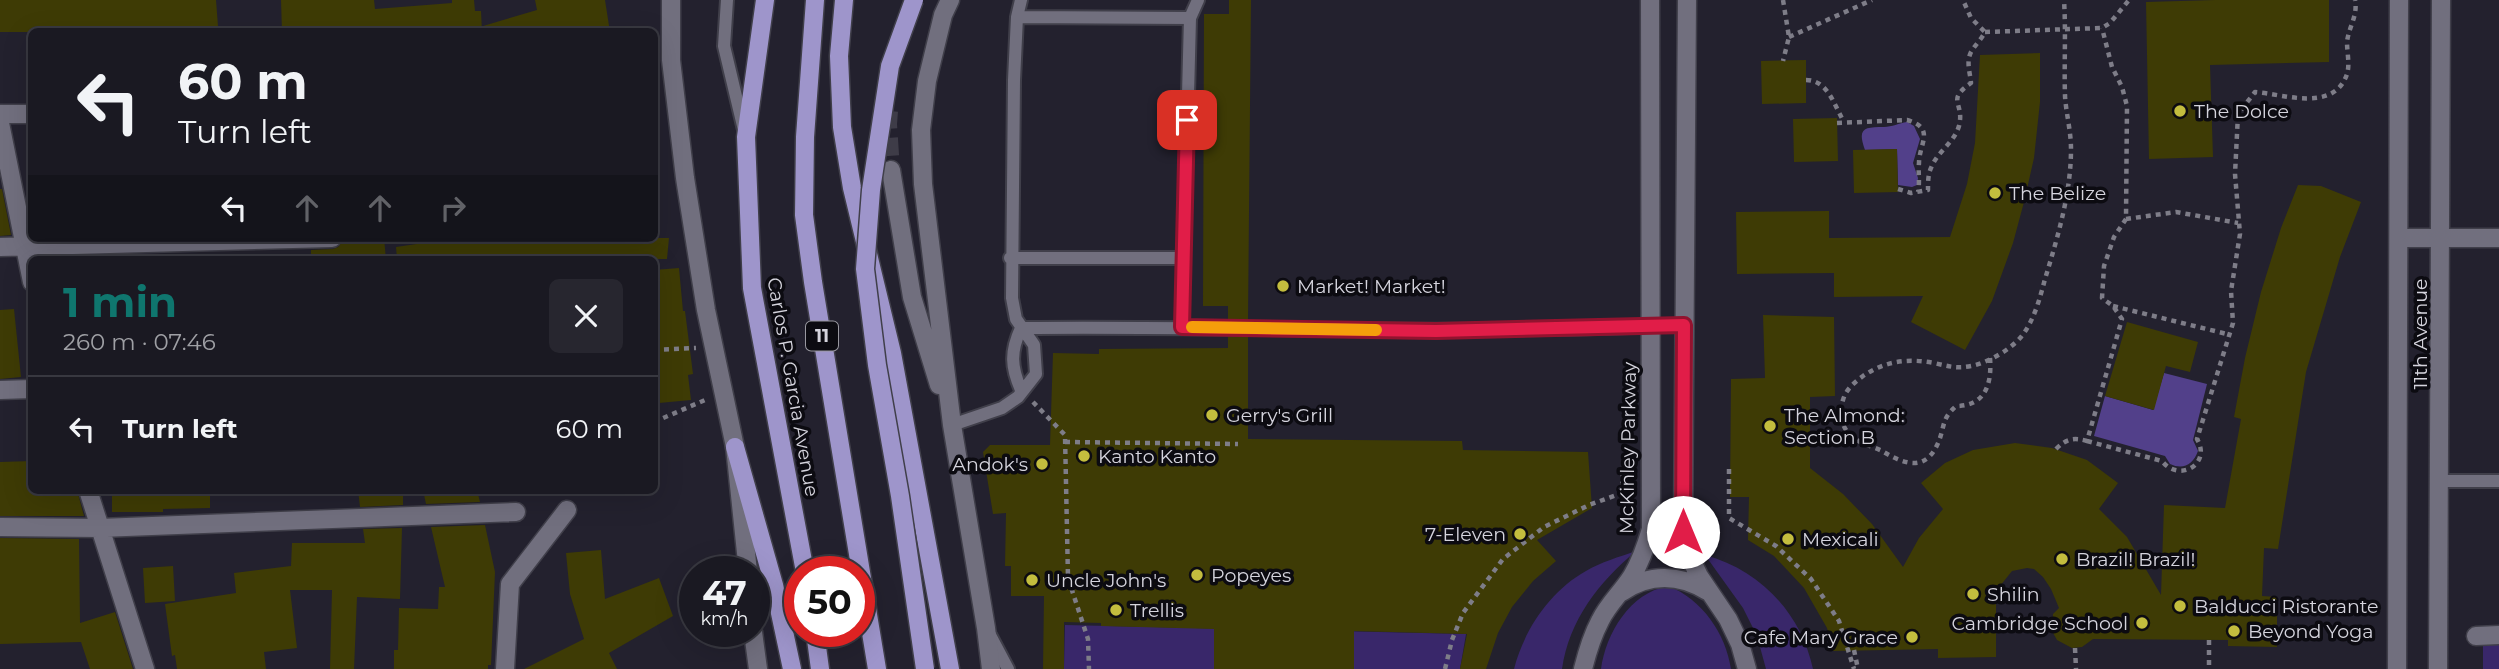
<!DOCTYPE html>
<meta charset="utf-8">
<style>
body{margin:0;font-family:Montserrat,sans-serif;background:#27262f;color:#f1f3f6;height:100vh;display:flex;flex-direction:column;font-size:26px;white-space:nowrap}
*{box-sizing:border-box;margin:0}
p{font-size:23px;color:#9fa0a5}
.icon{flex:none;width:38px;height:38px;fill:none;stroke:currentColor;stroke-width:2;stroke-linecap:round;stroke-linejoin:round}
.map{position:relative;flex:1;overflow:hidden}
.panel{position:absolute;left:28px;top:256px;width:630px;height:238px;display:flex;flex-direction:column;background:#1a1922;border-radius:10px;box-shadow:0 7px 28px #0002,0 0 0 2px #383840}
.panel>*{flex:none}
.hud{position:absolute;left:28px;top:28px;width:630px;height:214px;border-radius:10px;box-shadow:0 7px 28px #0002,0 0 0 2px #383840;background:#1a1922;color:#f1f3f6;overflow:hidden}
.speed{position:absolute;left:679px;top:556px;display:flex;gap:14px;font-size:35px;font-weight:700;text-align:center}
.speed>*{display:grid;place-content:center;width:91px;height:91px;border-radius:50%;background:#1a1922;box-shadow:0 7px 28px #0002,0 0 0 2px #383840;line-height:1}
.speed small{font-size:18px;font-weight:400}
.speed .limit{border:10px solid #d22;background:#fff;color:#111}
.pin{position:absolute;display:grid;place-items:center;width:60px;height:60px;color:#fff;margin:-30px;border-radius:14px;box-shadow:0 4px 10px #0006}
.me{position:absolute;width:77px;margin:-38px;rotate:0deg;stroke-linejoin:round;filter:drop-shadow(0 0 5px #0008)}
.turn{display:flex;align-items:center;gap:24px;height:147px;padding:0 35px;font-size:32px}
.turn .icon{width:91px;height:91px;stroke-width:2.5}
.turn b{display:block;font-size:49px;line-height:60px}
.lanes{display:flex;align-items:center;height:66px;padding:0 35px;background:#0003;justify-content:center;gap:35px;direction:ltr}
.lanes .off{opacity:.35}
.round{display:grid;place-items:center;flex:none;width:74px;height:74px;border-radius:10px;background:#27262f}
.overview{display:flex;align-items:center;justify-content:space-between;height:119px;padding:0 35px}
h1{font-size:42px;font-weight:700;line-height:52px;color:#0f766e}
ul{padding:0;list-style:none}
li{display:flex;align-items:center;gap:21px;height:105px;padding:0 35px;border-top:2px solid #383840}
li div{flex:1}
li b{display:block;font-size:26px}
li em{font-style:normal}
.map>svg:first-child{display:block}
.green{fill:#39276a}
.water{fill:#52408a}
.building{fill:#3e3b05}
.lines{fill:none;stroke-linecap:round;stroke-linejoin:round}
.secondary-tunnel{stroke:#3e3c48;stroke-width:18;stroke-dasharray:18 9;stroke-linecap:butt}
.service-casing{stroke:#403f4a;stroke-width:16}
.pedestrian-casing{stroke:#403f4a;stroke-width:21}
.minor-casing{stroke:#403f4a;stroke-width:21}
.secondary-casing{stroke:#403f4a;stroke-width:21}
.primary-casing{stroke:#403f4a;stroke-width:21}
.path{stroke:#7e7d88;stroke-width:4.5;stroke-dasharray:5 5;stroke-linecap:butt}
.service{stroke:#716f7e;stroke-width:12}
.pedestrian{stroke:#716f7e;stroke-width:18}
.minor{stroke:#716f7e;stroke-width:18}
.secondary{stroke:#716f7e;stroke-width:18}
.primary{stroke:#9e95cb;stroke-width:18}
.primary-bridge-casing{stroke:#403f4a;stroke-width:21;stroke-linecap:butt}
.primary-bridge{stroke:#9e95cb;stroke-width:18}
.route-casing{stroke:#92132f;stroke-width:18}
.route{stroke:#e11d48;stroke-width:12}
.slow{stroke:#f59e0b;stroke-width:12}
.poi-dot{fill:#c3bd3e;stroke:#0c0b11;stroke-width:2.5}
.labels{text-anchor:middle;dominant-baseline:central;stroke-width:7;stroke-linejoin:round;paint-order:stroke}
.shield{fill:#0c0b11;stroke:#9998a0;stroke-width:2}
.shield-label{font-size:18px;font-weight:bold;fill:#d5d4dd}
.poi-label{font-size:19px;fill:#d5d4dd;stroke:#0c0b11;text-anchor:start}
.street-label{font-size:19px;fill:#d5d4dd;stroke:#0c0b11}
</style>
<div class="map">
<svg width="2499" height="669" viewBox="0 0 2499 669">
<rect width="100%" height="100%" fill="#23212e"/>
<!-- green -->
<path class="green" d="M1636 551C1599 582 1569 620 1562 669H1514C1524 630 1550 591 1586 571 1601 562 1619 557 1636 551Z
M1705 555C1760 570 1801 613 1813 669H1766L1757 636 1743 608Z
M1668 586C1702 599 1726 634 1731 669H1601C1606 633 1630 593 1668 586Z
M1065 625 1466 634 1460 669H1064Z
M2499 644V669H2483V645Z"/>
<!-- water -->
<path class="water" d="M1907 122 1914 126 1920 139 1913 163 1918 178 1917 185 1912 187 1898 185 1897 149 1865 150C1857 128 1864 127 1884 127 1892 127 1899 123 1907 122Z
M2164 373 2207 384 2193 440 2198 451C2193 465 2183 470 2170 464L2165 456 2094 436 2105 396 2153 410Z"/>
<!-- building -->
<path class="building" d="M0 0H216L218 26 174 29V26L74 32H0Z
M281 0H374L375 9 452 3V0H474L475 11H481L482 32H282Z
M535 0H605L610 32H484L483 26 537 10Z
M1229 0H1251L1248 320H1228V306H1203L1204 14H1229Z
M2215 0H2329V62L2210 65 2213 157 2149 159 2146 2Z
M2040 53V102L2034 158 2024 202 2013 243 1992 301 1965 350 1911 322 1923 296 1834 297V273L1737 274 1736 212 1829 211V238L1950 237 1967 184 1975 143 1980 55Z
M1806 60V103L1762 104 1761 61Z
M1837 118 1838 161 1794 162 1793 119Z
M1897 149 1898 192 1854 193 1853 150Z
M2298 185 2321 186 2361 202 2340 257 2306 372 2278 549 2264 548 2262 596 2277 597V647L2228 646V640L2093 639 2082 647 2072 648 2057 640 2052 631 2053 614 2059 608 2051 589 2043 577 2034 569 2027 568 2012 571 1996 591V657L1938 658V649L1833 651 1827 628 1804 588 1774 556 1748 540 1749 497H1730L1731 379 1765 378 1763 315 1834 317 1835 396 1810 397V468L1843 494 1872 524 1903 567 1919 538 1943 509 1921 483 1945 463 1973 450 2015 443 2052 448 2087 460 2118 483 2099 509 2127 537 2161 595 2164 505 2225 508 2241 419 2234 417 2245 358 2261 292 2281 228Z
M0 189H2L11 235 0 236Z
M384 238 386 259H311V250L333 249 338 247 342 242Z
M436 238H669L667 259H397L396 247 437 241Z
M679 268 683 311H685L693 374 688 375 691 400 659 403 654 335V270Z
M14 309 21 377 0 379V310Z
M2127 322 2198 342 2190 372 2166 366 2154 410 2105 396Z
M1228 337H1248V439L1462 441 1463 450 1588 452 1592 508 1537 540 1556 561 1533 581 1512 607 1498 633 1486 669H1460L1467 634 1354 631V669H1214V629L1101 626V623L1064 622V669H1043L1044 596H1011V566H1005L1006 513 993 514 983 452 990 445H1050L1053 353 1099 354V349L1228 348Z
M32 461V490H77L84 516H0V462Z
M112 490H210V508L163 509V512H112Z
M358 490H403V505L360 507Z
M423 490H477L480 502 426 504Z
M485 525 495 572 491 665H488V669H394V650H398L399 608 438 609 439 587H445L431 527Z
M402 528 400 599 357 597 354 669H330L332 590H290L297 648 264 652 266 669H177L175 655 172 656 165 604 236 593 234 573 291 566 292 543H365L363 529Z
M0 538 79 539 80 623 115 612 133 669H90L81 642 0 644Z
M601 550 605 599 659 578 673 616 609 653 617 669H524L584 639 570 594 566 553Z
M173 566 175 601 145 603 143 568Z"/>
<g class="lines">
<!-- secondary-tunnel -->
<path class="secondary-tunnel" d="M889 111 888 124 891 170"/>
<!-- service casing -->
<g class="service-casing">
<path id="service" d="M727 0 724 46 744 130
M1017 17 1190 18
M1010 258H1183
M1182 327 1190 18 1198 0
M1021 328C1242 326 1463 335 1684 325
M1021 328C1010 352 1011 367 1021 390
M952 425 1002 408 1018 397 1036 374 1034 345 1016 319 1012 298 1014 80 1017 17 1021 0
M2440 481H2499
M990 635 1008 669"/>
</g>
<!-- pedestrian casing -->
<g class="pedestrian-casing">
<path id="pedestrian" d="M2476 636 2499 635"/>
</g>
<!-- minor casing -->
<g class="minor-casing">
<path id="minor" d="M0 114H32
M0 123 32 282
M2399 238H2499
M0 247 332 238
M0 390 32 389
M88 490 145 669
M0 527 100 528 516 512
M505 669 510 584 567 510
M2397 669 2399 0
M2438 669 2441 0"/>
</g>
<!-- secondary casing -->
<g class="secondary-casing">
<path id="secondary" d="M671 0V60L685 178 706 310 735 447 748 572
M950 0 943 15 927 81 921 130 923 184 952 425 986 628 991 669
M1687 0 1683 532 1689 555 1699 576 1728 619 1740 644 1747 669
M891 170 912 297 939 385
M1622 592C1649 573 1680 574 1707 591
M753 632 758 669
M1583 669C1587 653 1592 636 1600 621 1608 604 1622 592 1632 576 1641 561 1646 546 1651 529L1650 0"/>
</g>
<!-- primary casing -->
<g class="primary-casing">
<path id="primary" d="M765 0 746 137 752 288 805 572
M815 0 805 137 804 215 813 282 877 669
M844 0 839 56 842 127 852 188 892 353 950 669
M735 447 774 585 792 669
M815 632 820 669"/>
</g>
<!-- path -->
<path class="path" d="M1783 0 1789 37 1783 61
M1985 32 2102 28 2110 23 2129 0
M1789 37 1872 0
M1806 80C1828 80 1834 105 1844 122
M1837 123 1907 120C1936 128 1919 144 1919 163 1918 173 1920 182 1918 192
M1898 189 1911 193 1928 190C1928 183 1928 174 1931 168 1937 152 1954 143 1959 126 1965 102 1945 101 1971 83 1970 72 1966 62 1971 52 1975 45 1981 40 1985 32L1971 18 1963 0
M2126 219 2176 212 2238 223
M2113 306 2231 335
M654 350 696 348
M1990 358C1992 383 1986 406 1956 406 1943 418 1945 422 1940 438 1928 472 1907 466 1882 451 1872 446 1857 443 1849 434 1841 425 1839 412 1843 400 1846 389 1855 382 1863 376 1885 361 1908 358 1934 363 1947 366 1957 369 1971 366 1987 363 2010 350 2021 337 2034 321 2040 298 2045 279 2058 236 2071 193 2071 149 2071 131 2066 113 2065 96 2064 64 2066 32 2064 0
M1033 402 1065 435 1068 578 1088 639 1089 669
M654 422 705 400
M2087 441 2162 461C2179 483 2212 464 2197 439L2233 323 2231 291 2240 234 2235 174 2238 114 2255 92C2283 94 2334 113 2347 74 2350 65 2347 52 2347 42 2349 26 2358 16 2355 0
M1065 442 1238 444
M2056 449C2066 439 2073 437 2087 441L2122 319 2113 306 2102 298 2104 266 2114 237 2126 219 2127 106 2122 87 2112 67 2102 28
M1729 469V518L1776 546 1811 579 1839 621 1854 669
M2209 640V669
M2075 648 2076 669
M1854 650 1858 669
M1445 669 1452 640 1463 613 1503 559 1544 527 1589 505 1622 493 1623 467"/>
<!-- service -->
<use href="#service" class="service"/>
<!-- pedestrian -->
<use href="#pedestrian" class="pedestrian"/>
<!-- minor -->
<use href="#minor" class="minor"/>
<!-- secondary -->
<use href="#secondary" class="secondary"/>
<!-- primary -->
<use href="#primary" class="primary"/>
<!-- primary-bridge casing -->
<g class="primary-bridge-casing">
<path id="primary-bridge" d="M914 0 890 66 871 190 865 269 877 365 900 496 925 669"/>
</g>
<!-- primary-bridge -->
<use href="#primary-bridge" class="primary-bridge"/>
</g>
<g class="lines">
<!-- route casing -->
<g class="route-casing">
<path id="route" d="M1187 120 1182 327 1436 331 1684 325 1683 532"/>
</g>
<!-- route -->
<use href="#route" class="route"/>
<!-- slow -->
<path class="slow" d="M1192 327 1376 330"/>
</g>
<!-- markers -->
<g class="poi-dot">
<circle cx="2180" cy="111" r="7"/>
<circle cx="1995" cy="193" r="7"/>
<circle cx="1283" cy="286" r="7"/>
<circle cx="1212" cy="415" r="7"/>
<circle cx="1770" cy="426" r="7"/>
<circle cx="1084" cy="456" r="7"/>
<circle cx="1042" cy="464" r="7"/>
<circle cx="1520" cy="534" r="7"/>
<circle cx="1788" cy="539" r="7"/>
<circle cx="2062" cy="559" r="7"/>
<circle cx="1197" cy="575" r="7"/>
<circle cx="1032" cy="580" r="7"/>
<circle cx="1973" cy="594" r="7"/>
<circle cx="2180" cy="606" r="7"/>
<circle cx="1116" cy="610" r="7"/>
<circle cx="2142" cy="623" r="7"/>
<circle cx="2234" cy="631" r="7"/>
<circle cx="1912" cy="637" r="7"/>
</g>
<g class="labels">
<!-- shield labels -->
<rect class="shield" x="806" y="321.5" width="32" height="29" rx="5"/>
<g class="shield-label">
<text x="822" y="336">11</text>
</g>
<!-- poi labels -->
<g class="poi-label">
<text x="2194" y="111">The Dolce</text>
<text x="2009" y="193">The Belize</text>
<text x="1297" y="286">Market! Market!</text>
<text x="1226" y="415">Gerry's Grill</text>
<text x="1784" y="415">The Almond:<tspan x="1784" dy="22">Section B</tspan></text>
<text x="1098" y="456">Kanto Kanto</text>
<text x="1028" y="464" text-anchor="end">Andok's</text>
<text x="1506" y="534" text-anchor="end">7-Eleven</text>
<text x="1802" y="539">Mexicali</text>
<text x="2076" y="559">Brazil! Brazil!</text>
<text x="1211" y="575">Popeyes</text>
<text x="1046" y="580">Uncle John's</text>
<text x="1987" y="594">Shilin</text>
<text x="2194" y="606">Balducci Ristorante</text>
<text x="1130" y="610">Trellis</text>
<text x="2128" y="623" text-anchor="end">Cambridge School</text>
<text x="2248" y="631">Beyond Yoga</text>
<text x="1898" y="637" text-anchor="end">Cafe Mary Grace</text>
</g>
<!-- street labels -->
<g class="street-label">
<text transform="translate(2420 334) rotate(-90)">11th Avenue</text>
<text transform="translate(793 387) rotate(80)">Carlos P. Garcia Avenue</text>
<text transform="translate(1628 448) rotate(-89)">McKinley Parkway</text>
</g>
</g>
</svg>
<div class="speed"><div>47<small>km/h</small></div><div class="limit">50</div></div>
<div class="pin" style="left:1187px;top:120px;background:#d93025"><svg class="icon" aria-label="arrive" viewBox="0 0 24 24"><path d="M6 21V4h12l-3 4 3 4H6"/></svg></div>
<svg class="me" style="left:1683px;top:532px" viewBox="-20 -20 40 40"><circle r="19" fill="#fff"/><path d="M0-13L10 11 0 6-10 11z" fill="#e11d48"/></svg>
<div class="hud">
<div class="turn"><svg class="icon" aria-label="left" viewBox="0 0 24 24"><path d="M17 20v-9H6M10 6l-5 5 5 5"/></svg><div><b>60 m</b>Turn left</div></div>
<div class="lanes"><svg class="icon" aria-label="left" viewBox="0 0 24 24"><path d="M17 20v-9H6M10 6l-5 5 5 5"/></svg><svg class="icon off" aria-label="ahead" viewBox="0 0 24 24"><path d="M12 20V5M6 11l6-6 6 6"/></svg><svg class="icon off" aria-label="ahead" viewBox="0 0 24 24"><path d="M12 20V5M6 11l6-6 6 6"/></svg><svg class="icon off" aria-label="right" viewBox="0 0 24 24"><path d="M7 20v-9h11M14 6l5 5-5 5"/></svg></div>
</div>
<section class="panel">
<div class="overview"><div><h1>1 min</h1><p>260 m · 07:46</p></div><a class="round"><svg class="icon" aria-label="close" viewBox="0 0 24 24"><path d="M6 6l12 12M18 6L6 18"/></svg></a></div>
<ul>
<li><svg class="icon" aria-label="left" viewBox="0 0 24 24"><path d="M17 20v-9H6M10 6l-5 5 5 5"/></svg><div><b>Turn left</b></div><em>60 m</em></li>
</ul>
</section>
</div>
